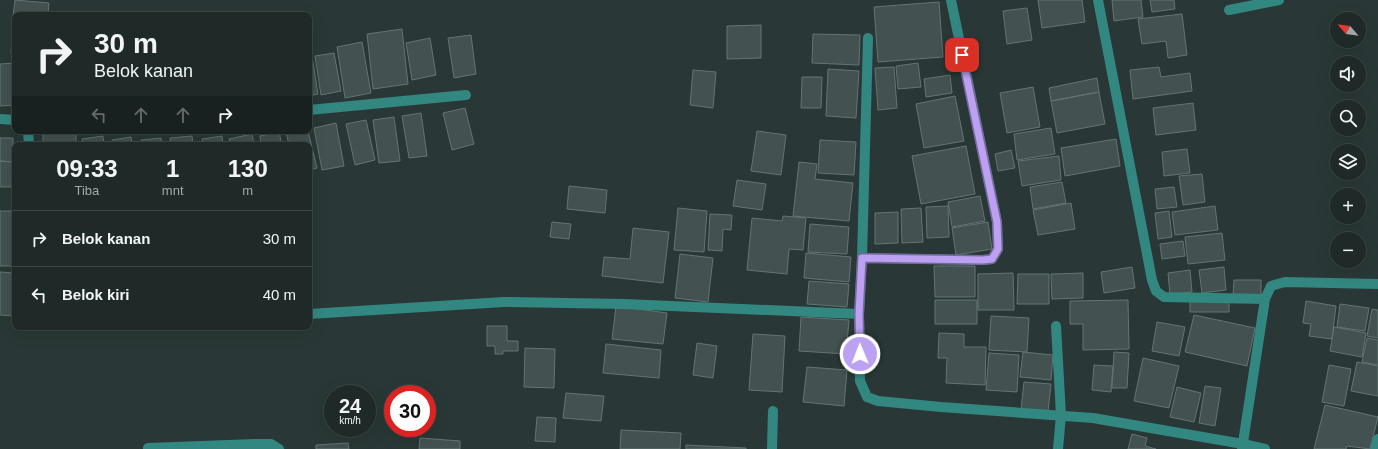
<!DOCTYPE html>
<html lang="id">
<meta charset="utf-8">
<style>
body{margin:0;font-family:Helvetica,sans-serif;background:#273230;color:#f1f3f6;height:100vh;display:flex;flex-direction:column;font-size:15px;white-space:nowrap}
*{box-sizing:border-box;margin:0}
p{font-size:13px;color:#a1a7a8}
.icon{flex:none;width:22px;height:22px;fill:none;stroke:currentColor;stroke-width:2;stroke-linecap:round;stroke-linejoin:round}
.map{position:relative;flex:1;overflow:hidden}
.panel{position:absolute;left:12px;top:142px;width:300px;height:188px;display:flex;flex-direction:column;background:#1f2a28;border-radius:8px;box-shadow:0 4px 16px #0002,0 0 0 1px #3c4645}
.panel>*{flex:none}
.hud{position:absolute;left:12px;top:12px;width:300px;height:122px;border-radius:8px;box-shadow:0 4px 16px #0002,0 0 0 1px #3c4645;background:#1f2a28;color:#f1f3f6;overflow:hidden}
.needle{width:26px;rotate:298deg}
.controls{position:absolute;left:1330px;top:12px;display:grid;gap:8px}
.controls a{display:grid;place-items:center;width:36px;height:36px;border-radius:50%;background:#1f2a28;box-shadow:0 4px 16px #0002,0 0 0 1px #3c4645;font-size:20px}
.speed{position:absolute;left:324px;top:385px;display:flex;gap:8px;font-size:20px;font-weight:700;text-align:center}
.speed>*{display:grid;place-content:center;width:52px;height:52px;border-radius:50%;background:#1f2a28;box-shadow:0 4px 16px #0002,0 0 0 1px #3c4645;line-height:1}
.speed small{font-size:10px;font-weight:400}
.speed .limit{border:6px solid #d22;background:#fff;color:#111}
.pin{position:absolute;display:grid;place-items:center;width:34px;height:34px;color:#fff;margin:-17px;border-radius:8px;box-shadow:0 2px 6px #0006}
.me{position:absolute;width:44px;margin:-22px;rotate:359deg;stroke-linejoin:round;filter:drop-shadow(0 0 3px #0008)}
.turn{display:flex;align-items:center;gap:14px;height:84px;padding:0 16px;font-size:18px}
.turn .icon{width:52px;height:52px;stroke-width:2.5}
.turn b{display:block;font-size:28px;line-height:34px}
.lanes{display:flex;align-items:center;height:38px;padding:0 16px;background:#0003;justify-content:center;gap:20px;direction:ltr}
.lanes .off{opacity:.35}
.eta{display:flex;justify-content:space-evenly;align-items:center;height:68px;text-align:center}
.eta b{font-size:24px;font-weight:700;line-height:28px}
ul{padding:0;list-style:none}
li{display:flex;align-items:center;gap:12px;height:56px;padding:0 16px;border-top:1px solid #3c4645}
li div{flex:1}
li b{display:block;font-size:15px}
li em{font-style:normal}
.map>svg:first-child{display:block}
.building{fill:#435251;stroke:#647472}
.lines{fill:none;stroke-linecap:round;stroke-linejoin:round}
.minor{stroke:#338781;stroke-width:10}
.route-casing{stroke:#7a689d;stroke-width:10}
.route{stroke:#bca0f2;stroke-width:7}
</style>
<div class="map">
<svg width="1378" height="449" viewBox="0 0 1378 449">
<rect width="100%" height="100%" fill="#293836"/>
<!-- building -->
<path class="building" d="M15 0 49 3 48 15H15V25L12 24Z
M1038 0H1082L1085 22 1042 28Z
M1112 0H1141L1143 17 1114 21Z
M1150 0H1174L1175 9 1152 12Z
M939 2 943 57 878 62 874 7Z
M1027 8 1032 40 1007 44 1003 11Z
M1182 14 1187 55 1168 58 1166 41 1142 44 1138 19Z
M761 25V58L727 59V26Z
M13 29H15V53H11Z
M402 29 408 84 373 89 367 34Z
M813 34 860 35 859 65 812 63Z
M471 35 476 74 454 78 448 38Z
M430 38 436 75 412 80 406 43Z
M362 42 371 93 345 98 337 47Z
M334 53 341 91 321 95 315 56Z
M309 56H312L318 94 309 96Z
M15 63V105L0 106V64Z
M918 63 921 87 898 89 896 66Z
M894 67 897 108 878 110 875 68Z
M1159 67 1161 77 1190 73 1192 91 1133 99 1130 70Z
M828 69 859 71 856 118 826 116Z
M693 70 716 72 713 108 690 105Z
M950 75 952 93 926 97 924 79Z
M802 77H822L821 108H801Z
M1097 78 1099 92 1051 101 1049 88Z
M1033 87 1040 127 1007 133 1000 93Z
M1099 92 1105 124 1057 133 1051 101Z
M955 96 964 141 924 148 916 104Z
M1193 103 1196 130 1156 135 1153 108Z
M465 108 474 144 452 150 443 113Z
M421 113 427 156 409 158 402 116Z
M394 117 400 161 379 163 373 120Z
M366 120 375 160 355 165 346 124Z
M336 123 344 166 322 170 314 128Z
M1051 128 1055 154 1017 160 1014 134Z
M43 131H76V145H43Z
M291 131H308L317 168 309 170V145H289L286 132Z
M757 131 786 135 781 175 751 171Z
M279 132 282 145H261L260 136Z
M252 134 254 145H231L229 139Z
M103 136 104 145H83L82 139Z
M192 136 193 145H171L170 138Z
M222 136 223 145H203L202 139Z
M131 137 132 145H113L112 140Z
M0 138H13V162L0 161Z
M161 138 162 145H142L141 140Z
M1116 139 1120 166 1065 176 1061 148Z
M820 140 856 142 854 175 818 173Z
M966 146 975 194 921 204 912 156Z
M1187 149 1190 173 1164 176 1162 152Z
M1011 150 1015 168 998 171 995 154Z
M1059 156 1061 180 1022 186 1018 161Z
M0 161 13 162 11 187H0Z
M799 162 817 164 815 179 853 183 849 221 793 216Z
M1202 174 1205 202 1183 205 1179 176Z
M737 180 766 184 762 210 733 206Z
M1062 182 1066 203 1033 209 1030 187Z
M569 186 607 190 605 213 567 209Z
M1174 187 1177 207 1157 209 1155 189Z
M980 196 985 221 952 227 948 202Z
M1071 203 1075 229 1038 235 1033 210Z
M948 206 949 237 927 238 926 207Z
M1215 206 1218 230 1175 235 1172 212Z
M678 208 707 211 704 252 674 250Z
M921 208 923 242 902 243 901 209Z
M0 211H15V266H0Z
M1169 211 1172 237 1158 239 1155 213Z
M898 212V243L875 244V213Z
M710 214 732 215 731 230 723 229 722 251 708 250Z
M783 216 806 218 803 250 789 249 787 274 747 270 752 218 782 221Z
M552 222 571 224 569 239 550 237Z
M988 222 992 249 956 255 952 228Z
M810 224 849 227 847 254 808 252Z
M633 228 669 232 663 283 602 276 604 257 630 259Z
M1222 233 1225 260 1188 264 1185 237Z
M1183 241 1185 256 1162 259 1160 244Z
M806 253 851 257 849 282 804 278Z
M680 254 713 258 708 302 675 298Z
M934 266H975V297H935Z
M1132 267 1135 288 1104 293 1101 272Z
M1224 267 1226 290 1202 293 1199 270Z
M1190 270 1192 292 1170 295 1168 273Z
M0 272 15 273V316L0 315Z
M1013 273 1014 310H978V274Z
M1083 273V298L1052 299 1051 274Z
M1018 274H1049V304H1017Z
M1234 280H1261V297L1233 296Z
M809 281 849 284 847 307 807 304Z
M1190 299H1229V312H1190Z
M935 300H977V324H935Z
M1128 300 1129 349 1083 350V324H1070V301Z
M1306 301 1336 306 1332 339 1309 336 1311 324 1303 323Z
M1340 304 1369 308 1365 331 1337 327Z
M616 306 667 313 663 344 612 339Z
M1372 309 1378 310V338L1367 336Z
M1194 315 1255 328 1247 366 1185 352Z
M991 316 1029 318 1027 352 989 350Z
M801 317 849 320 846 354 799 351Z
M1157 322 1185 327 1179 356 1152 351Z
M487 326H507V341H518V351H503V354H495V346H487Z
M1334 327 1366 333 1362 357 1330 351Z
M939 333 964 334V347H986L985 385 946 383 947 358H938Z
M753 334 785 336 782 392 749 390Z
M1367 338 1378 340V365L1362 362Z
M697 343 717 346 713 378 693 375Z
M606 344 661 350 659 378 603 373Z
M525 348 555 349 554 388 524 387Z
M1023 352 1053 355 1051 380 1020 377Z
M1114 352 1129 353 1127 388H1112Z
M989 353 1019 355 1017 392 986 390Z
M1143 358 1179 366 1169 408 1134 401Z
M1357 362 1378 366V396L1351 391Z
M1094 365 1113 366 1111 392 1092 390Z
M1329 365 1351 369 1344 406 1322 402Z
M807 367 847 370 844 406 803 402Z
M1024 382 1051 384 1048 412 1021 410Z
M1205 386 1221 388 1215 426 1199 423Z
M1177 387 1201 393 1194 422 1170 417Z
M566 393 604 396 601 421 563 418Z
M1325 405 1378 417 1370 449 1347 446 1346 449H1314Z
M537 417 556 418 555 442 535 441Z
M621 430 681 433 680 449H620Z
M1132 434 1147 438 1145 446 1156 449H1128Z
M420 438 460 441V449H419Z
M348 443 349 449H316V445Z
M686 445 746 448V449H686Z"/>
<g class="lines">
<!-- minor -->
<path class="minor" d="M1098 0 1152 280 1156 291 1164 297 1265 299
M1229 10 1279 0
M868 38 862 258 859 314 860 381 867 397 878 401 941 407 1093 418 1243 444 1265 449
M309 110 466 95
M0 119 15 120
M28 131 29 145
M862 258 983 260 992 259 998 249 997 222 951 0
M309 314 504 302 625 304 859 314
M1056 326 1061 415 1058 449
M148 448 255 444H271L279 449
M772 449 773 411
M1242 449 1265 299 1271 286 1285 282 1378 284
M1375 449 1378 439"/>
</g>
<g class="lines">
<!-- route casing -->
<g class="route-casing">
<path id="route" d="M860 354 859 314 862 258 983 260 992 259 998 249 997 222 962 55"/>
</g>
<!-- route -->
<use href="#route" class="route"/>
</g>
</svg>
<div class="controls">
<a><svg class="needle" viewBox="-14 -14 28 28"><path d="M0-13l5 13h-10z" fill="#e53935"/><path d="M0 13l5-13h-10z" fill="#a1a7a8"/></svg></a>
<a><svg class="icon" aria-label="sound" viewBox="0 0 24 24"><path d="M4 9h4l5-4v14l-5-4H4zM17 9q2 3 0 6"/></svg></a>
<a><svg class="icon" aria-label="search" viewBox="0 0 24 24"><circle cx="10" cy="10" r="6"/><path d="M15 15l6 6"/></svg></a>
<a><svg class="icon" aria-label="layers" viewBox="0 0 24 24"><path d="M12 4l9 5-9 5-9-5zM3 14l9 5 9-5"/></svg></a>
<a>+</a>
<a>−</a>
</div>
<div class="speed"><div>24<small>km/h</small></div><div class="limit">30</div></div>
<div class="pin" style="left:962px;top:55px;background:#d93025"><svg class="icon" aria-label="arrive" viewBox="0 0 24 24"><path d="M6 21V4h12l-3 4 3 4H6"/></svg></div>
<svg class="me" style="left:860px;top:354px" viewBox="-20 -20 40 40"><circle r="17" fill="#bca0f2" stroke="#fff" stroke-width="3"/><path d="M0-11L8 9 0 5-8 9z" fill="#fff"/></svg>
<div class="hud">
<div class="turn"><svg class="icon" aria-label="right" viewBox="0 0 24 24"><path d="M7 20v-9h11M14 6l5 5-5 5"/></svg><div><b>30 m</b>Belok kanan</div></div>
<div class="lanes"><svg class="icon off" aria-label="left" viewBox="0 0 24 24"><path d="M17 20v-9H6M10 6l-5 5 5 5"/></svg><svg class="icon off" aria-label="ahead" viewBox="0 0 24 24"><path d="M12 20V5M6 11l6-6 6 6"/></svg><svg class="icon off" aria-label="ahead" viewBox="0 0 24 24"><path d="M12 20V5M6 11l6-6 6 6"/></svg><svg class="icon" aria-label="right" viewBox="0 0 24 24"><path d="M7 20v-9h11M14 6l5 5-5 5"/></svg></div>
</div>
<section class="panel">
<div class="eta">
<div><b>09:33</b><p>Tiba</p></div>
<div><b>1</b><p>mnt</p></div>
<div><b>130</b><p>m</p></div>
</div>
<ul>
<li><svg class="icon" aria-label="right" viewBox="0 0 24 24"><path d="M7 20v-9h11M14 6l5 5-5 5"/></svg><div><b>Belok kanan</b></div><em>30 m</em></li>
<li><svg class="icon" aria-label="left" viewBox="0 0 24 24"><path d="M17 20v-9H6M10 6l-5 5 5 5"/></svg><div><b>Belok kiri</b></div><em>40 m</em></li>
</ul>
</section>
</div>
